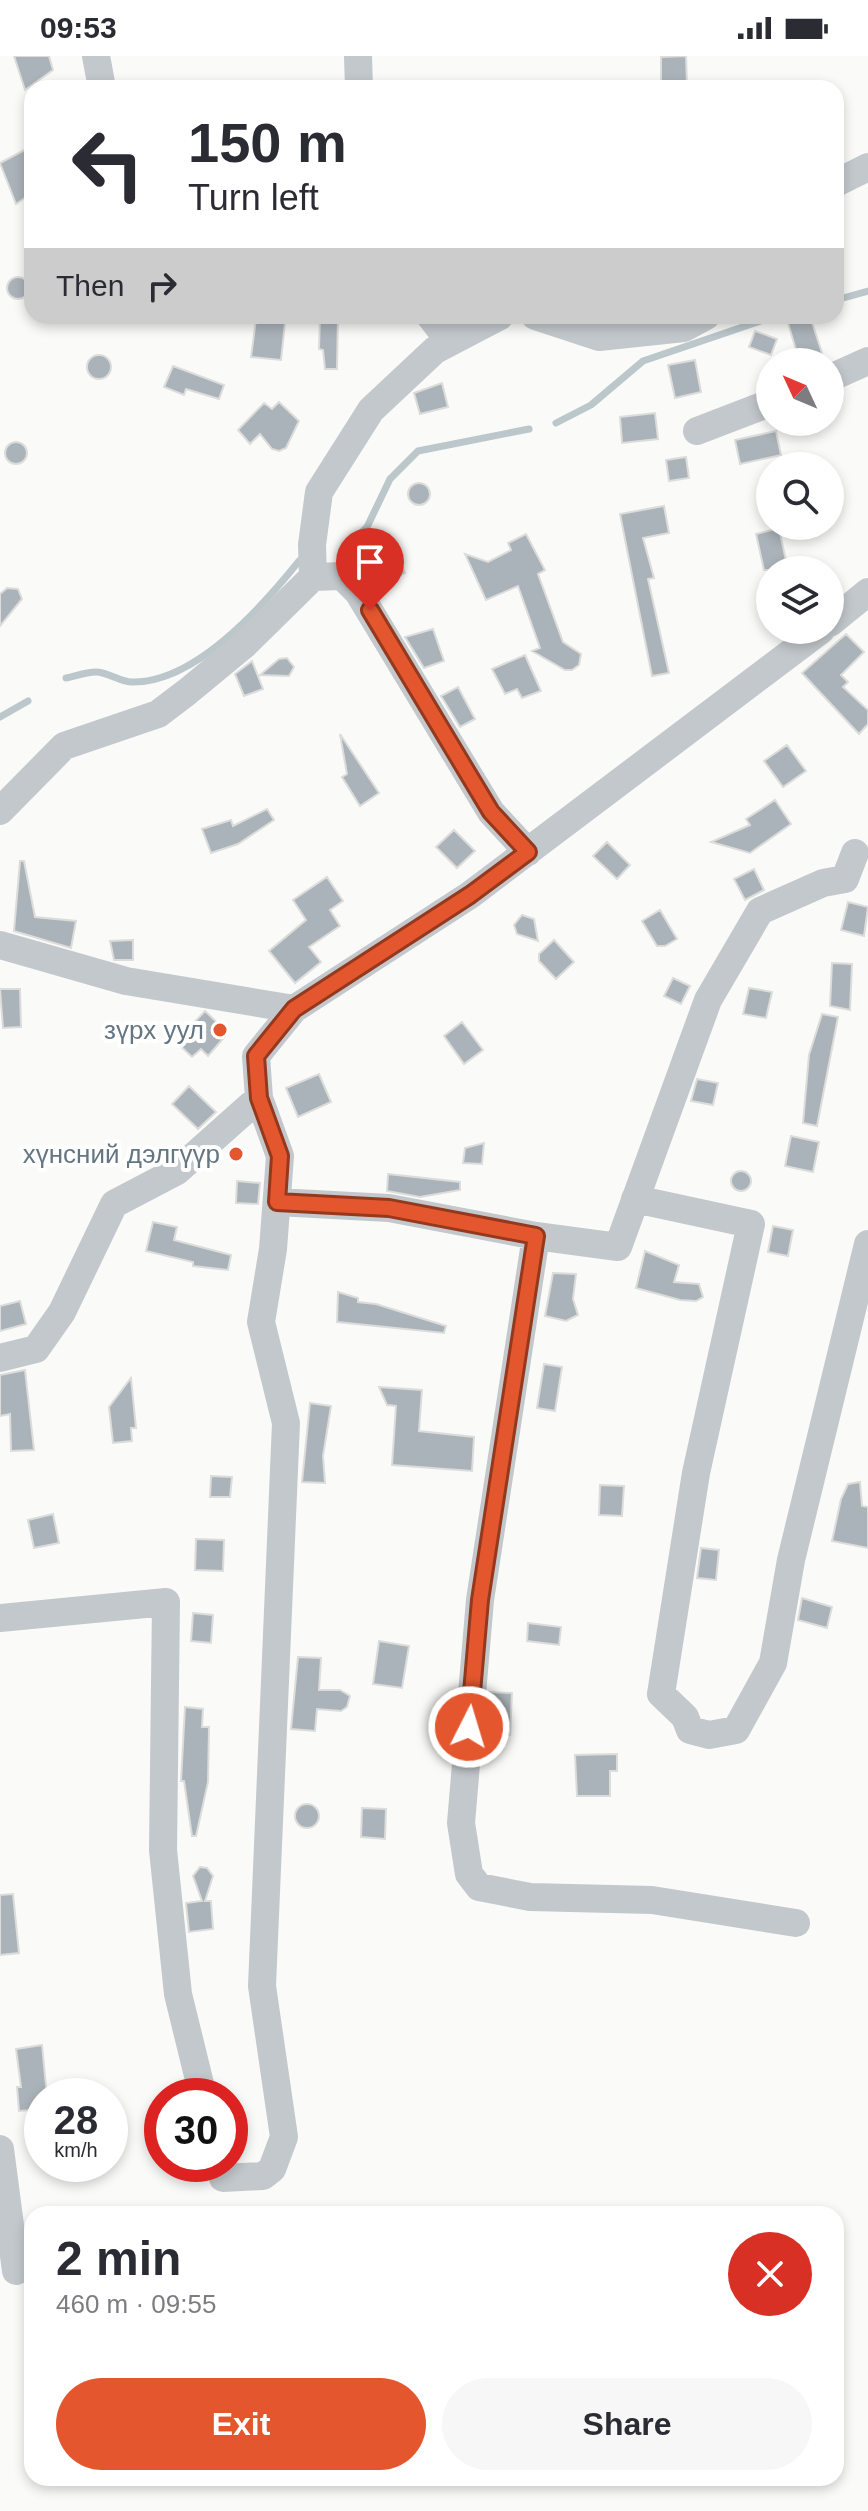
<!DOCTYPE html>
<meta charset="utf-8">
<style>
body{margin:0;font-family:Helvetica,sans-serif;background:#f7f7f7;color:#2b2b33;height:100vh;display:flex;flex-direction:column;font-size:30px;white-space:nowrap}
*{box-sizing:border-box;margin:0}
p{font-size:26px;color:#7c7c81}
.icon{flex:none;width:44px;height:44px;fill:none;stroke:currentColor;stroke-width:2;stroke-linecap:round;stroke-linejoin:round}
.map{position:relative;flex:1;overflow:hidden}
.side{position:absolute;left:24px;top:2150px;width:820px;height:280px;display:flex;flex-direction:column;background:#fff;border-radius:24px;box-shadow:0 4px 12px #0003}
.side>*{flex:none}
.hud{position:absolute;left:24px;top:24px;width:820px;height:244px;border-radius:24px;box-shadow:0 4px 12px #0003;background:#fff;color:#2b2b33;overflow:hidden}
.needle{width:52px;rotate:314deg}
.controls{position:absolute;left:756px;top:292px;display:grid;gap:16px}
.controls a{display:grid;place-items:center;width:88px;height:88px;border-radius:50%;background:#fff;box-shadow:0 4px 12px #0003;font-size:40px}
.speed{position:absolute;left:24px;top:2022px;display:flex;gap:16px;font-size:40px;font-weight:700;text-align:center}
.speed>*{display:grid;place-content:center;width:104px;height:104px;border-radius:50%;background:#fff;box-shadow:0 4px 12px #0003;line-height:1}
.speed small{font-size:20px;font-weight:400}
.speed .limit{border:12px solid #d22;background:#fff;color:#111}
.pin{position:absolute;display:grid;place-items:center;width:68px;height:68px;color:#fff;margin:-82px -34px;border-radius:50% 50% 50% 0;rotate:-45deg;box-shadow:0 0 8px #0007}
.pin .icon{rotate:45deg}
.me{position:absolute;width:88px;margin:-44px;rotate:5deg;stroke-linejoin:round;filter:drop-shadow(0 0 6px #0008)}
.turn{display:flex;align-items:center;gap:28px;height:168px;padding:0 32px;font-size:36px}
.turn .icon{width:104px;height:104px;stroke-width:2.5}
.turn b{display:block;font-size:56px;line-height:68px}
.then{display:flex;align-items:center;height:76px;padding:0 32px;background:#0003;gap:16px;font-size:30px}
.round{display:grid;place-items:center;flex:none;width:84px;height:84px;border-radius:42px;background:#f7f7f7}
.overview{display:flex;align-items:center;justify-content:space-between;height:136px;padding:0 32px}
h1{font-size:48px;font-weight:600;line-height:60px}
.primary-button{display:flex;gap:16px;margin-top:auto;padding:16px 32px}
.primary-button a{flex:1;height:92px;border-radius:48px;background:#e4572e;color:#fff;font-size:32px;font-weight:600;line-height:92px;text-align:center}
.primary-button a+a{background:#f7f7f7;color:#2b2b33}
.status{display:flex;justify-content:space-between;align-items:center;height:56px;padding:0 40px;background:#fff;direction:ltr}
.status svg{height:22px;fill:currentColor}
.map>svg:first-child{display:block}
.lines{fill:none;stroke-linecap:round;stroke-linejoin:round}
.stream{stroke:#bbc7cb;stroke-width:7}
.building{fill:#aab3b9;stroke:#dcdcda;stroke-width:2}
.minor{stroke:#c3c8cc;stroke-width:28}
.route-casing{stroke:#94391e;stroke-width:20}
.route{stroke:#e4572e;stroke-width:14}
.poi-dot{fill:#e4572e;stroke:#fff;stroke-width:3}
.labels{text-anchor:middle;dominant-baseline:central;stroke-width:8;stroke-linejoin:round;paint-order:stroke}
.poi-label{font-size:26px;fill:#657683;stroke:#fff;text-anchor:end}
</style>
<div class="status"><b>09:53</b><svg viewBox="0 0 49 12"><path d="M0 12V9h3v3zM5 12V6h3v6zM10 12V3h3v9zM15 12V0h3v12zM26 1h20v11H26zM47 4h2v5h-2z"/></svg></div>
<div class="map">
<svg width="868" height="2455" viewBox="0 0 868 2455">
<rect width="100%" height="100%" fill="#fafaf8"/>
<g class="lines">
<!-- stream -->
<path class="stream" d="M836 244 868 235
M556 367 591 349 643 305 775 260
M351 486 367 471 390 423 418 395 529 373
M66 622C75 620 87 616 96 616 108 616 120 626 132 626 196 627 263 550 299 505
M0 661 28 645"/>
</g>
<!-- building -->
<path class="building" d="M14 0H49L53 14 25 34Z
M686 0 687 28H661V1Z
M32 90V137L16 148 0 107Z
M7 232a11 11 0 1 1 22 0a11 11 0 1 1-22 0Z
M320 260H338L337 313H325L323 294 319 293Z
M810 260 822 297 799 304 788 267Z
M256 263 285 267 281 304 251 301Z
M755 275 777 283 771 299 749 291Z
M87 311a12 12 0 1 1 24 0a12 12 0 1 1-24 0Z
M695 304 701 336 675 342 668 309Z
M173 310 224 329 219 343 186 333 184 339 164 331Z
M442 327 448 351 420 358 414 337Z
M279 346 299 365 286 392 279 395 272 393 260 378 250 388 238 374 264 347 272 353Z
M655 357 658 383 622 387 620 361Z
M776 375 781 399 740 408 735 384Z
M5 397a11 11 0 1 1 22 0a11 11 0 1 1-22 0Z
M686 401 689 422 669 425 666 404Z
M408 438a11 11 0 1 1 22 0a11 11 0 1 1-22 0Z
M664 450 669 477 643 482 654 522 648 523 669 617 652 620 620 458Z
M779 472 788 514H764L756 478Z
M526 478 545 514 538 518 563 586 581 598 579 609 572 614H565L532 595 540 592 518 530 486 544 465 498 488 506 511 494 508 487Z
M389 479 405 517 374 530 360 514 352 494Z
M7 532 18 533 22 543 0 570V538Z
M433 573 444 605 424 612 405 581Z
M846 578 864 596 841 619 848 626 843 631 868 654V668L859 678 802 617Z
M525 599 541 635 522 642 517 633 505 638 492 613Z
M287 602 294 611 289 620 260 619 279 603Z
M252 605 263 633 244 640 235 618Z
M458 631 475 663 460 671 441 640Z
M340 678 379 737 360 750 342 721 347 718Z
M787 689 806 715 783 731 764 705Z
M775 744 791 768 750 797 711 786 750 769 746 763Z
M267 753 274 764 238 788 211 797 202 773 231 764 233 770Z
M454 774 475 795 457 812 436 791Z
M607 786 630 809 617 823 593 800Z
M20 805H24L35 861 76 865 71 892 14 875Z
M754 813 764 834 745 844 734 823Z
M327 821 343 845 330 854 340 870 309 891 321 906 295 927 269 895 306 864 293 844Z
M848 846 868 851 864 880 841 874Z
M660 854 677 883 665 890H657L642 865Z
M522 859 534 863 538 885 517 878 514 869Z
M133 884V904H114L110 885Z
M554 884 574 906 556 923 539 905V898Z
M832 907 852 908 850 954 830 950Z
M673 922 690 930 681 948 664 940Z
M749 932 772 936 766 962 743 958Z
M0 933H20L21 971 3 972Z
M205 955 228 977 208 1000 201 993 192 1001 176 986Z
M822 958 838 961 817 1070 803 1067 809 999Z
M462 966 483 994 464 1008 444 980Z
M319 1018 331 1046 298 1061 286 1032Z
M697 1023 718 1027 713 1049 691 1045Z
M189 1030 216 1056 198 1073 172 1048Z
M791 1080 819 1086 813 1116 785 1110Z
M484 1087 482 1108 463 1107 465 1092Z
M731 1125a10 10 0 1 1 20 0a10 10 0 1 1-20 0Z
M388 1118 460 1126V1134L420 1141 387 1135Z
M237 1125 260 1127 258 1148 236 1147Z
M153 1166 177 1171 174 1184 231 1199 228 1214 193 1210V1206L146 1195Z
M773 1170 793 1174 788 1200 768 1196Z
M645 1195 679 1209 674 1226 699 1228 703 1241 696 1245 680 1244 636 1232Z
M553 1217 576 1218 573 1243 578 1259 566 1265 545 1260Z
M338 1236 358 1242V1246L376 1248 446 1270 444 1277 337 1266Z
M20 1245 26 1268 0 1275V1250Z
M544 1308 562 1311 555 1355 537 1352Z
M25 1314 34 1394 11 1395 10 1358 0 1360V1319Z
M131 1322 136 1372H131L132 1385 113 1387 109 1351Z
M379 1331 422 1334 419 1375 474 1381 472 1415 392 1409 396 1350 387 1349Z
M310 1347 331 1350 323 1400 325 1427 302 1426Z
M211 1420 232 1421 230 1441H210Z
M860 1426 862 1450 868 1451V1492L832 1485 841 1443 848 1428Z
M600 1429 624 1430 622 1460 599 1459Z
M53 1458 59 1487 34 1492 28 1464Z
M196 1483 224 1484 223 1515 195 1514Z
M701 1492 719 1494 716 1524 697 1522Z
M802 1542 832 1551 827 1572 798 1564Z
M193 1557 213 1559 211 1587 191 1585Z
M528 1567 561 1571 559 1589 527 1585Z
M379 1585 409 1590 402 1632 373 1628Z
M298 1601 321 1602 319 1634H340L350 1640 347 1651 341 1655 317 1653 315 1675 291 1673Z
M489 1636 512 1637 510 1679 488 1678Z
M185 1651 203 1653 202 1671H209L208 1726 196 1780H192L184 1725H181Z
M617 1698V1715H610V1740H577L575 1699Z
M295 1760a12 12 0 1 1 24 0a12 12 0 1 1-24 0Z
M362 1752 386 1753 385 1783 361 1781Z
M200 1811 207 1812 213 1820 205 1845H211L213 1873 189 1876 186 1847 202 1845 193 1820Z
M13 1838 19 1897 0 1899V1839Z
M42 1989 47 2040H42V2053L19 2055 17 2031H21L16 1993Z"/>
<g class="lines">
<!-- minor -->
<path class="minor" d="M96 0 102 32
M358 0 359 32
M836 127 868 111
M430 260 450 286
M535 260 599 281 684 272 706 260
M830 322 868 305
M697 375 770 347
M313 521 342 520 358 536 491 756 528 796
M830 567 868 536
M0 755 64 690 158 658 187 636 244 589 313 521 312 489 319 436 371 354 435 294 500 260
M0 889 126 925 294 953
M635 1143 751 1168 696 1417 661 1638 685 1661 690 1674 709 1679 736 1674 773 1607 791 1504 868 1188
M277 1146 389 1152 536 1180 618 1191 708 944 760 855 823 827 845 823 855 797
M536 1180 480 1544 461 1767 469 1818 479 1831 530 1841 652 1844 796 1867
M0 1302 36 1293 62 1256 114 1148 177 1115 259 1042 256 1000 294 953 470 839 821 574
M0 1562 166 1546 163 1794 178 1938 203 2040
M0 2093 16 2215
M220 2108 223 2122 263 2120 272 2113 284 2081 262 1930 286 1367 261 1266 273 1193 280 1100 259 1042"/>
</g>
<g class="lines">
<!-- route casing -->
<g class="route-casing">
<path id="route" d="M370 554 491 756 528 796 470 839 294 953 256 1000 259 1042 280 1100 277 1146 389 1152 536 1180 480 1544 469 1671"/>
</g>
<!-- route -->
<use href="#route" class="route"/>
</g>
<!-- markers -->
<g class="poi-dot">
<circle cx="220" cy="974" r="8"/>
<circle cx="236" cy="1098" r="8"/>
</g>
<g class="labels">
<!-- poi labels -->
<g class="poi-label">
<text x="204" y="974">зүрх уул</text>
<text x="220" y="1098">хүнсний дэлгүүр</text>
</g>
</g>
</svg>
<div class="controls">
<a><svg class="needle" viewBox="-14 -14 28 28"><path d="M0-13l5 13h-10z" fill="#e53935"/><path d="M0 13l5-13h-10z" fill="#7c7c81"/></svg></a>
<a><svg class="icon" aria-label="search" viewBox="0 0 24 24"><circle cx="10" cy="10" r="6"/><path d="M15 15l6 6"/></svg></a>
<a><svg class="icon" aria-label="layers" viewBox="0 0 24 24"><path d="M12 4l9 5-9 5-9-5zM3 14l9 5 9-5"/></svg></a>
</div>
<div class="speed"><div>28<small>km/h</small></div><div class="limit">30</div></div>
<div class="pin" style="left:370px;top:554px;background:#d93025"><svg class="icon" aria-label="arrive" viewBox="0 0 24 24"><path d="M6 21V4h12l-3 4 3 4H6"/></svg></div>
<svg class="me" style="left:469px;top:1671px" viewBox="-20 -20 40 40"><circle r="17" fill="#e4572e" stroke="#fff" stroke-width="3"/><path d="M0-11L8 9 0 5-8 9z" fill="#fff"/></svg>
<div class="hud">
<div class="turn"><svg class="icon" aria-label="left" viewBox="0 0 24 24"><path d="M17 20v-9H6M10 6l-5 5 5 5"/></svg><div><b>150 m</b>Turn left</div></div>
<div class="then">Then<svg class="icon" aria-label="right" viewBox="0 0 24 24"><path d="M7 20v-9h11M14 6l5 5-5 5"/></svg></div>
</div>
<section class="side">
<div class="overview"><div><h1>2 min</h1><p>460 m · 09:55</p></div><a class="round" style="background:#d93025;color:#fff"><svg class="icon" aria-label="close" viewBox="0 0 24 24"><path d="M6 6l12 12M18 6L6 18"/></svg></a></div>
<div class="primary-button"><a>Exit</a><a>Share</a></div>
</section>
</div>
